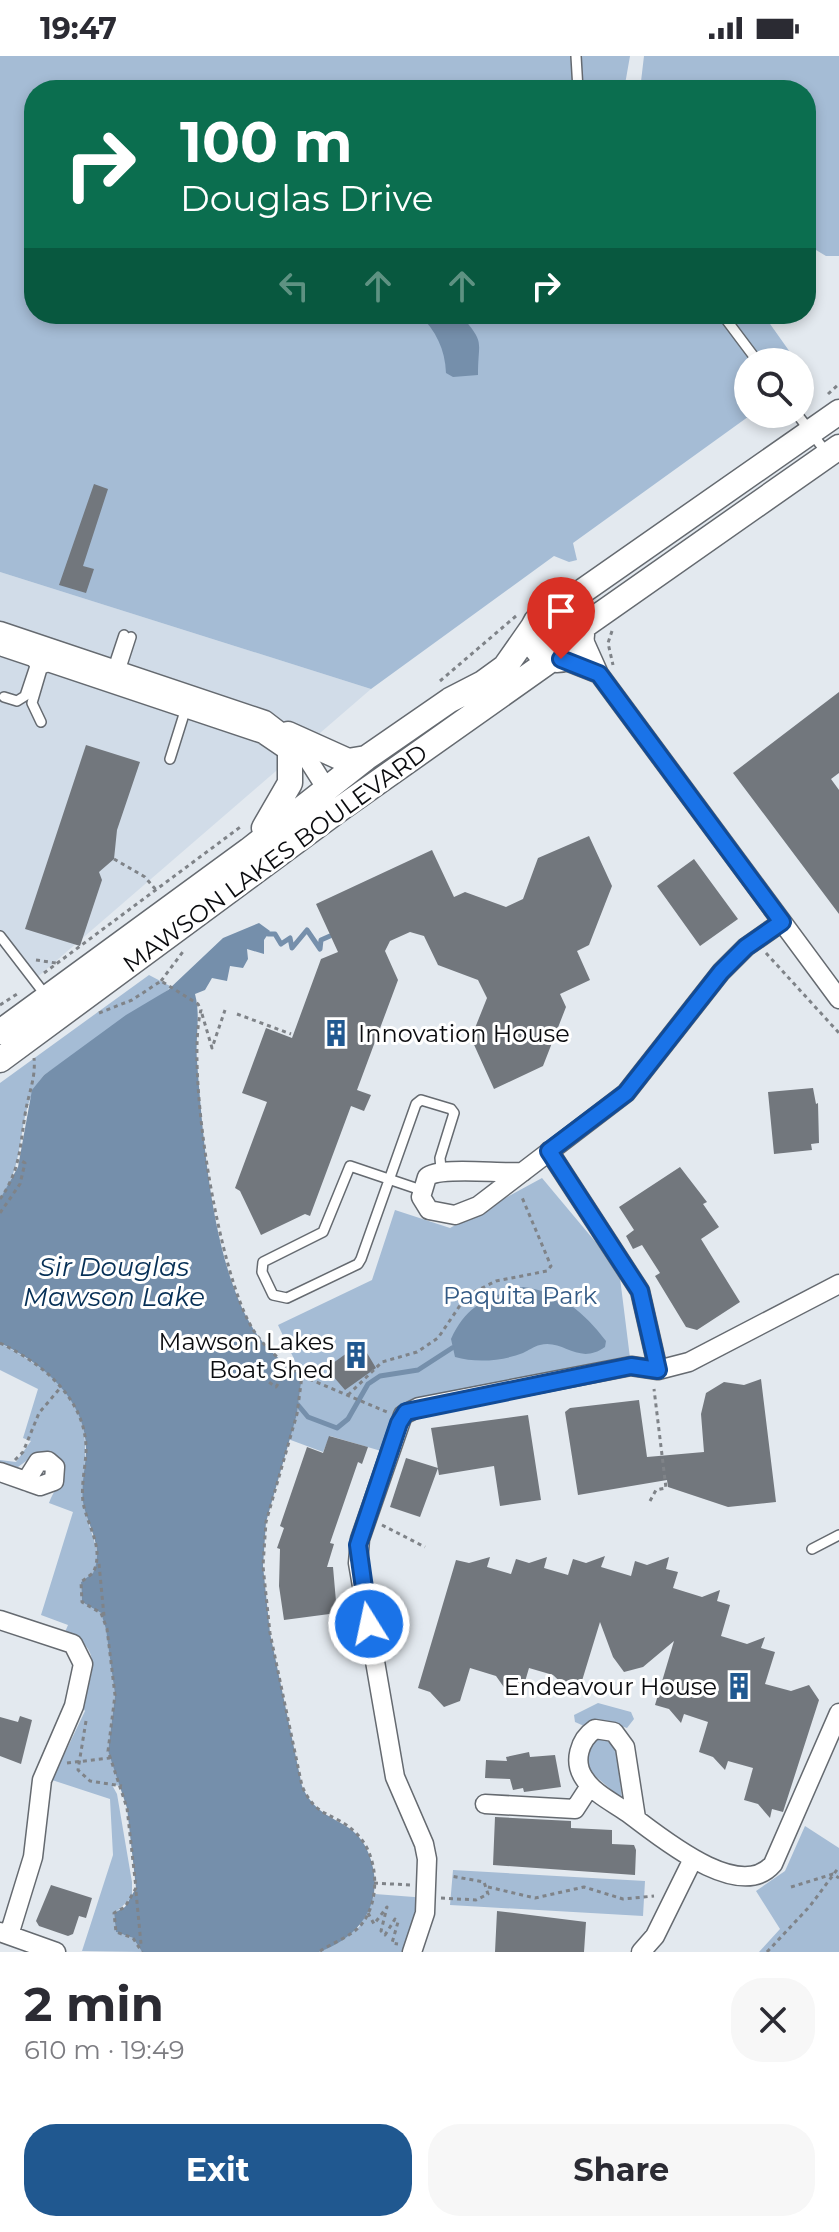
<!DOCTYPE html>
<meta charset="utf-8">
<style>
body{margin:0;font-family:Montserrat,sans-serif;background:#f7f7f7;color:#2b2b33;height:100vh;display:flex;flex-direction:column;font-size:30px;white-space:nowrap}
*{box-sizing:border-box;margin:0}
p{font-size:26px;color:#7c7c81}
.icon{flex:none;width:44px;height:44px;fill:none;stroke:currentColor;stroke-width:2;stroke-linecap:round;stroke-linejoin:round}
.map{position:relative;height:1896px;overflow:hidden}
.details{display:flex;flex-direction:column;background:#fff;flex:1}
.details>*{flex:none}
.hud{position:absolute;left:24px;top:24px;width:792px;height:244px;border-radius:32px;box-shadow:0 4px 12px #0003;background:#0b6e4f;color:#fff;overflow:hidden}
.buttons{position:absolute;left:734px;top:292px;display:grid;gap:16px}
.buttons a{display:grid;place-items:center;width:80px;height:80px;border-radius:50%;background:#fff;box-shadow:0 4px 12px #0003;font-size:40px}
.pin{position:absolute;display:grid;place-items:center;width:68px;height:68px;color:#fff;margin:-82px -34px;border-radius:50% 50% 50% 0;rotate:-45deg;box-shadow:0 0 8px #0007}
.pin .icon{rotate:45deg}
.me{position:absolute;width:88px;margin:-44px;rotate:350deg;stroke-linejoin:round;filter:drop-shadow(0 0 6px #0008)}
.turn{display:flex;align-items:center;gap:28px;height:168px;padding:0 24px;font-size:36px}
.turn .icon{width:104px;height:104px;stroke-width:2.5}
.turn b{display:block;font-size:56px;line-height:68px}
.lanes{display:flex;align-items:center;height:76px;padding:0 24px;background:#0003;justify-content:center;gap:40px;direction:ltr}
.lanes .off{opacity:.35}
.round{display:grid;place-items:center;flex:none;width:84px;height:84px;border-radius:32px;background:#f7f7f7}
.head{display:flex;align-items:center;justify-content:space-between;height:136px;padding:0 24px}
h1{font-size:48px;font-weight:700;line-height:60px}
.button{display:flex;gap:16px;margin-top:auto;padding:16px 24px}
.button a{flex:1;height:92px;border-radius:32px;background:#205890;color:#fff;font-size:32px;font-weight:700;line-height:92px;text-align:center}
.button a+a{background:#f7f7f7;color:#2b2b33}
.status{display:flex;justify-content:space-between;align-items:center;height:56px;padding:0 40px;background:#fff;direction:ltr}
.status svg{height:22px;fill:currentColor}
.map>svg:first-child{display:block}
.built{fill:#d1dce8}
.green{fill:#a5bcd5}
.water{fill:#758fab}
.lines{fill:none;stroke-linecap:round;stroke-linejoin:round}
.stream{stroke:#758fab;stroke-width:5}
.building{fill:#72777d}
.lane-casing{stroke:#656a70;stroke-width:12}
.street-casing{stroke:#656a70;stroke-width:21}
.secondary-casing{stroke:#656a70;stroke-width:27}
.path{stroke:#7f8388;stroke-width:3;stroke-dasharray:4 4;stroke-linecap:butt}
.lane{stroke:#fff;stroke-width:9}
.street{stroke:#fff;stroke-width:18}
.secondary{stroke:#fff;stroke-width:24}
.route-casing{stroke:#114b97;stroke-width:20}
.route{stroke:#1a73e8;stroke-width:14}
.labels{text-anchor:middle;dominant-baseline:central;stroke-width:6;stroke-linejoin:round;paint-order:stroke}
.street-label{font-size:24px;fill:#0b0c0f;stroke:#fff}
.poi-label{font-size:24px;fill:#0b0c0f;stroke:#fff;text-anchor:end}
.park-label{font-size:24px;fill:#335a84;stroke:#fff}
.water-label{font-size:26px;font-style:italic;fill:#052f56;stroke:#fff}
</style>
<div class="status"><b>19:47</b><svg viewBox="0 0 49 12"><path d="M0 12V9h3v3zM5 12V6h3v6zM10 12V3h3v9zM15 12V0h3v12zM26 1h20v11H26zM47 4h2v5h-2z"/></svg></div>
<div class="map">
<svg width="839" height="1896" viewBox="0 0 839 1896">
<rect width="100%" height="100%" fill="#e3e9ef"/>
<!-- built -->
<path class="built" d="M0 516 371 633 34 924 0 875Z"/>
<!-- green -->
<path class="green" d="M0 0H630L624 34H34V258H763L797 306H748V358H752L573 487 577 504 569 506 554 500 371 633 0 516Z
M644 0H839V200H826L806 188V34H640Z
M149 919 170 930 168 934 44 1019C13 1056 30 1102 0 1143V1027Z
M542 1122 619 1214 631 1310 411 1353 388 1397 330 1380 323 1396 288 1383 297 1358 302 1320 278 1269 372 1224 395 1154 450 1172Z
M0 1287C28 1302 66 1325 79 1355 92 1389 79 1426 87 1460 90 1476 99 1491 97 1508 96 1517 88 1523 81 1526L82 1546 101 1557 107 1573 115 1639 108 1695 122 1730 112 1729 117 1738 132 1826V1841L114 1858 116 1876 133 1882 142 1896 82 1895 113 1799 110 1743 52 1724 85 1655 82 1650C92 1617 105 1593 65 1576L68 1569 41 1559 73 1456 49 1447C55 1429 72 1418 56 1399L37 1397 18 1411 0 1409V1404L16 1406 31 1385 23 1382 38 1333 0 1314Z
M598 1647 631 1656 634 1663 627 1672 605 1665 584 1670 575 1666 574 1659Z
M603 1682 616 1689 622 1743 587 1713 586 1696 594 1684Z
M805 1770 839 1792V1896H759L780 1873 756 1835 785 1815Z
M453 1814 645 1825 643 1860 450 1849Z
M375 1838 427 1842 413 1896H319L359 1871Z"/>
<!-- water -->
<path class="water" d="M419 258H460C486 289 478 282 478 319L453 321 446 317C445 293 436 275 419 258Z
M259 867 270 875 264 884V898L247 893 248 903 243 912 230 910 227 925 212 922 205 934 195 938C201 961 195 980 197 1005 203 1082 212 1208 254 1274 265 1292 285 1309 302 1320L297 1358 266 1466 263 1510 270 1577 302 1730C319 1770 353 1759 368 1796 387 1841 364 1880 319 1896 308 1896 288 1896 276 1896 232 1896 187 1896 142 1896L133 1882 116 1876 114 1857 125 1851 136 1832 127 1752 108 1695 115 1639 106 1573 101 1557 82 1546 81 1526 93 1517C105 1492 87 1470 83 1446 81 1430 85 1413 86 1397 88 1345 44 1308 0 1287V1143L18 1111 32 1034 44 1019 126 959 168 934 223 882Z
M523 1231C560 1236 584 1256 606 1285L605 1291C578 1310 564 1283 540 1289 534 1290 528 1295 523 1297 503 1305 476 1307 455 1301L451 1283C466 1249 489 1240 523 1231Z"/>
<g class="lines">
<!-- stream -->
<path class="stream" d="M268 878H275L281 888 290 882 292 892 307 874 320 893 321 884 330 880
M298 1349 308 1361 337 1372 348 1363 368 1328 380 1320 418 1314 452 1292"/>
</g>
<!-- building -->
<path class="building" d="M94 428 108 433 83 510 94 513 86 537 59 529Z
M839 636V717L831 723 839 734V858L733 717Z
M86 689 140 706 117 774 114 803 99 816 102 824 80 890 25 873Z
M589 780 612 830 589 889 577 895 590 924 560 938 566 951 543 1010 494 1033 471 982 487 942 478 924 438 909 424 880 410 876 390 885 385 895 398 924 357 1034 371 1039 364 1055 351 1050 310 1160 305 1158 261 1179 240 1135 235 1132 267 1046 242 1037 266 972 292 982 321 903 338 896 316 848 432 794 454 841 465 836 506 851 523 843 538 802Z
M694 803 738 863 700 890 657 830Z
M813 1032 816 1048 818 1047 819 1087 811 1088 812 1094 774 1098 768 1036Z
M680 1111 707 1146 703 1148 719 1171 701 1183 740 1246 697 1274 686 1271 655 1220 660 1217 642 1189 633 1193 626 1180 634 1174 619 1151Z
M361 1287 376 1312 345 1334 326 1312Z
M761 1323 776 1446 728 1451 668 1431 667 1424 578 1439 565 1356 570 1352 639 1344 647 1401 704 1396 701 1358 706 1337 724 1326 744 1329Z
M528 1359 541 1444 500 1450 494 1410 439 1419 431 1372Z
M329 1380 368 1391 362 1408 358 1406 330 1487 334 1488 327 1511H333L337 1557 284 1564 279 1530 280 1493 277 1492 284 1472 280 1470 307 1391 323 1397Z
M406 1402 438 1412 420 1461 390 1451Z
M605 1500 601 1511 631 1520 635 1505 647 1509 669 1501 666 1513 678 1516 673 1532 702 1541 720 1534 717 1545 730 1549 721 1580 747 1588 765 1581 761 1592 775 1596 765 1628 791 1635 809 1629 819 1644 783 1756 772 1753 770 1762 758 1748 744 1744 753 1712 728 1705 725 1714 713 1701 699 1696 708 1666 684 1658 681 1667 669 1653 655 1649 674 1585 643 1611 624 1616 613 1601 600 1566 581 1628 572 1625 569 1634 553 1619 529 1612 524 1629 508 1637 496 1620 470 1612 460 1645 444 1651 430 1636 418 1632 456 1504 469 1507 490 1501 487 1511 511 1518 516 1503 529 1507 547 1501 544 1512 568 1519 573 1503 586 1507Z
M20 1660 32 1664 21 1708 0 1700V1661L18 1666Z
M529 1696 530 1701 555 1699 561 1731 524 1736 523 1732 513 1734 510 1723 485 1722 486 1704 507 1705 506 1701Z
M495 1761 571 1765V1772L612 1774V1788L634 1789 636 1794 635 1819 493 1809Z
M51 1829 92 1842 86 1862 79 1860 73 1878 68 1880 39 1870 36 1865Z
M497 1855 586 1866 584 1896H495Z"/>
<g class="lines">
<!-- lane casing -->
<g class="lane-casing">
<path id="lane" d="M576 0 578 34
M722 258 758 306
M797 358 826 396
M113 612 124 579
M120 615 131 581
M4 641 17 645 25 640 35 610 30 602
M41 666 32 647 42 613 50 610
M170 703 186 652
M0 880 47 941
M421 1134 350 1110 323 1176 263 1206 262 1216 273 1239 287 1242 358 1208 361 1203 416 1048 421 1044 451 1053 454 1057 440 1102 441 1113
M812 1493 839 1479"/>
</g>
<!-- street casing -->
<g class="street-casing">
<path id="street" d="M0 575 265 664 300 691 326 732
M582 580 599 618 839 943
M0 590 263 678 288 695
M561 603 599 618
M549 1095 640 1235 658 1314
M523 1116C500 1118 440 1110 427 1121L421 1141 429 1154 455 1159 478 1150 626 1037 721 916 746 891 782 866
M0 1416 40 1430 54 1425 55 1411 48 1405 38 1406 26 1425
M0 1564 73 1588 83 1608 74 1650 42 1724 33 1801 9 1879
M485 1748 575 1753 590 1730
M636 1762 625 1691 614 1676 595 1673C579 1684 573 1706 584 1722 593 1737 614 1747 628 1757 658 1779 739 1848 773 1808L839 1657
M0 1876 56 1896
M412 1896 425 1857 427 1803 424 1788 395 1721 358 1507 360 1483 403 1359 419 1351 631 1310 658 1314 689 1306 839 1228
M641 1896 655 1880 693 1803"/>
</g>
<!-- secondary casing -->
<g class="secondary-casing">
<path id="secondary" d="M557 553 839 356
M532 579a25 25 0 1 1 50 0a25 25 0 1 1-50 0Z
M581 572 839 391
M288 678 348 705 366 702
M264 772 290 727V697
M0 976 249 794 366 702 450 644 483 627 505 611 533 571
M0 1004 340 753 552 603"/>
</g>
<!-- path -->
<path class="path" d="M828 338 839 328
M612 575 608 587 613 609
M440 625 516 560
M114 803 145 821 156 834
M766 897 839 977
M36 904 56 907
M44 917 243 769
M161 925 185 893
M0 949 17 938
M99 957 132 944 161 925 198 948 201 954C185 1014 219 1222 254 1275 265 1292 285 1309 302 1320L297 1358 266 1466 263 1510 270 1577 302 1730C317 1764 334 1755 356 1777 379 1799 381 1845 361 1869 351 1881 331 1887 319 1896
M202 958 212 992 225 954
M237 958 291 978
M0 1143C20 1115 20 1091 25 1059 28 1038 36 1023 34 1002
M0 1157 20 1128 25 1107 20 1104
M0 1287C44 1308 88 1345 86 1397 85 1413 81 1430 83 1446 87 1470 105 1492 93 1517L81 1526 82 1546 101 1557 107 1573 115 1639 108 1695 127 1752 136 1832 125 1851 114 1857 116 1876 133 1882 142 1896
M256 1317 276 1331 288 1312
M302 1320 387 1356
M348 1339 382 1306 417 1296 438 1282 461 1248 476 1235 496 1225 547 1215 551 1210 521 1139
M15 1404 23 1396 39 1357 61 1331
M650 1445 656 1434 666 1432 654 1333
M382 1469 425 1491
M99 1508 104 1560
M86 1665 78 1714 90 1725 122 1730
M67 1707 110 1702
M374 1827 410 1829
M488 1831 535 1842 584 1831 623 1843 654 1840
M791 1831 833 1818 839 1822
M136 1836 141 1888
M441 1842 476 1844 488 1838 484 1826 451 1820
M368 1857 374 1868 387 1851 381 1875 385 1879 395 1863 398 1866 392 1887 398 1888
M767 1896 810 1850 839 1811"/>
<!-- lane -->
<use href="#lane" class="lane"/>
<!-- street -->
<use href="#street" class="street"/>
<!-- secondary -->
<use href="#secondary" class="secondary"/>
</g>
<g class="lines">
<!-- route casing -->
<g class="route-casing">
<path id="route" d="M369 1568 358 1489 399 1367 406 1356 631 1310 658 1314 640 1235 549 1095 626 1037 721 916 746 891 782 866 599 618 561 603"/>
</g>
<!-- route -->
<use href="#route" class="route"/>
</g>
<!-- icons -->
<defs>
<g id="building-bare" transform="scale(2.16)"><path d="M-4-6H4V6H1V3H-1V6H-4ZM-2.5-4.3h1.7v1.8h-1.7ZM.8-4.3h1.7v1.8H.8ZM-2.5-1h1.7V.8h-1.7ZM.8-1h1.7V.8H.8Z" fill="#205890" stroke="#fff" stroke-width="2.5" paint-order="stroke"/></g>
</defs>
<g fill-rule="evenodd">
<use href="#building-bare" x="336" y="977"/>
<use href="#building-bare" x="356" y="1299"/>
<use href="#building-bare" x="739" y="1630"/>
</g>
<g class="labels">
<!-- street labels -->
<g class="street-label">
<text transform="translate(275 802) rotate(-36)">MAWSON LAKES BOULEVARD</text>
</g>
<!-- poi labels -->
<g class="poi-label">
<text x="358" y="977" text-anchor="start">Innovation House</text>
<text x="334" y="1285">Mawson Lakes<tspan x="334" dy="28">Boat Shed</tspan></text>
<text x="717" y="1630">Endeavour House</text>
</g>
<!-- park labels -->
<g class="park-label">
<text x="520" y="1239">Paquita Park</text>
</g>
<!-- water labels -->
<g class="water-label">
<text x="114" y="1211">Sir Douglas<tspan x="114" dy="30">Mawson Lake</tspan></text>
</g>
</g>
</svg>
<div class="buttons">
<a><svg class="icon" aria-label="search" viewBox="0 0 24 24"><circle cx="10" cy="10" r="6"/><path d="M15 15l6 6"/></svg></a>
</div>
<div class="pin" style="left:561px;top:603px;background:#d93025"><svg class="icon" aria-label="arrive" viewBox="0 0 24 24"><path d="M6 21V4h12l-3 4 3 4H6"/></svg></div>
<svg class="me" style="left:369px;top:1568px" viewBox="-20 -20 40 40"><circle r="17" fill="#1a73e8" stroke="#fff" stroke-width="3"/><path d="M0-11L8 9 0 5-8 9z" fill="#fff"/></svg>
<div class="hud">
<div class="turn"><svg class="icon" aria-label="right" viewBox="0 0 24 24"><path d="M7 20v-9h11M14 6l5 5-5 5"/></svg><div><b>100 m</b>Douglas Drive</div></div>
<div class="lanes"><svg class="icon off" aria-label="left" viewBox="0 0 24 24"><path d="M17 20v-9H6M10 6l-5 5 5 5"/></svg><svg class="icon off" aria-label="ahead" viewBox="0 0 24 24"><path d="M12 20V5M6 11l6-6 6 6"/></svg><svg class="icon off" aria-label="ahead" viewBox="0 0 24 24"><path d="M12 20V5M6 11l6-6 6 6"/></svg><svg class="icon" aria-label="right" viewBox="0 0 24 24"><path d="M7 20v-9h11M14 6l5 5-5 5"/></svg></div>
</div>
</div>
<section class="details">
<div class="head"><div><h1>2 min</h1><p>610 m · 19:49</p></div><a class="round"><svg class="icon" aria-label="close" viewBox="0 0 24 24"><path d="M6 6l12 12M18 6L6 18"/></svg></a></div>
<div class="button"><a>Exit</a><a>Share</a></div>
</section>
